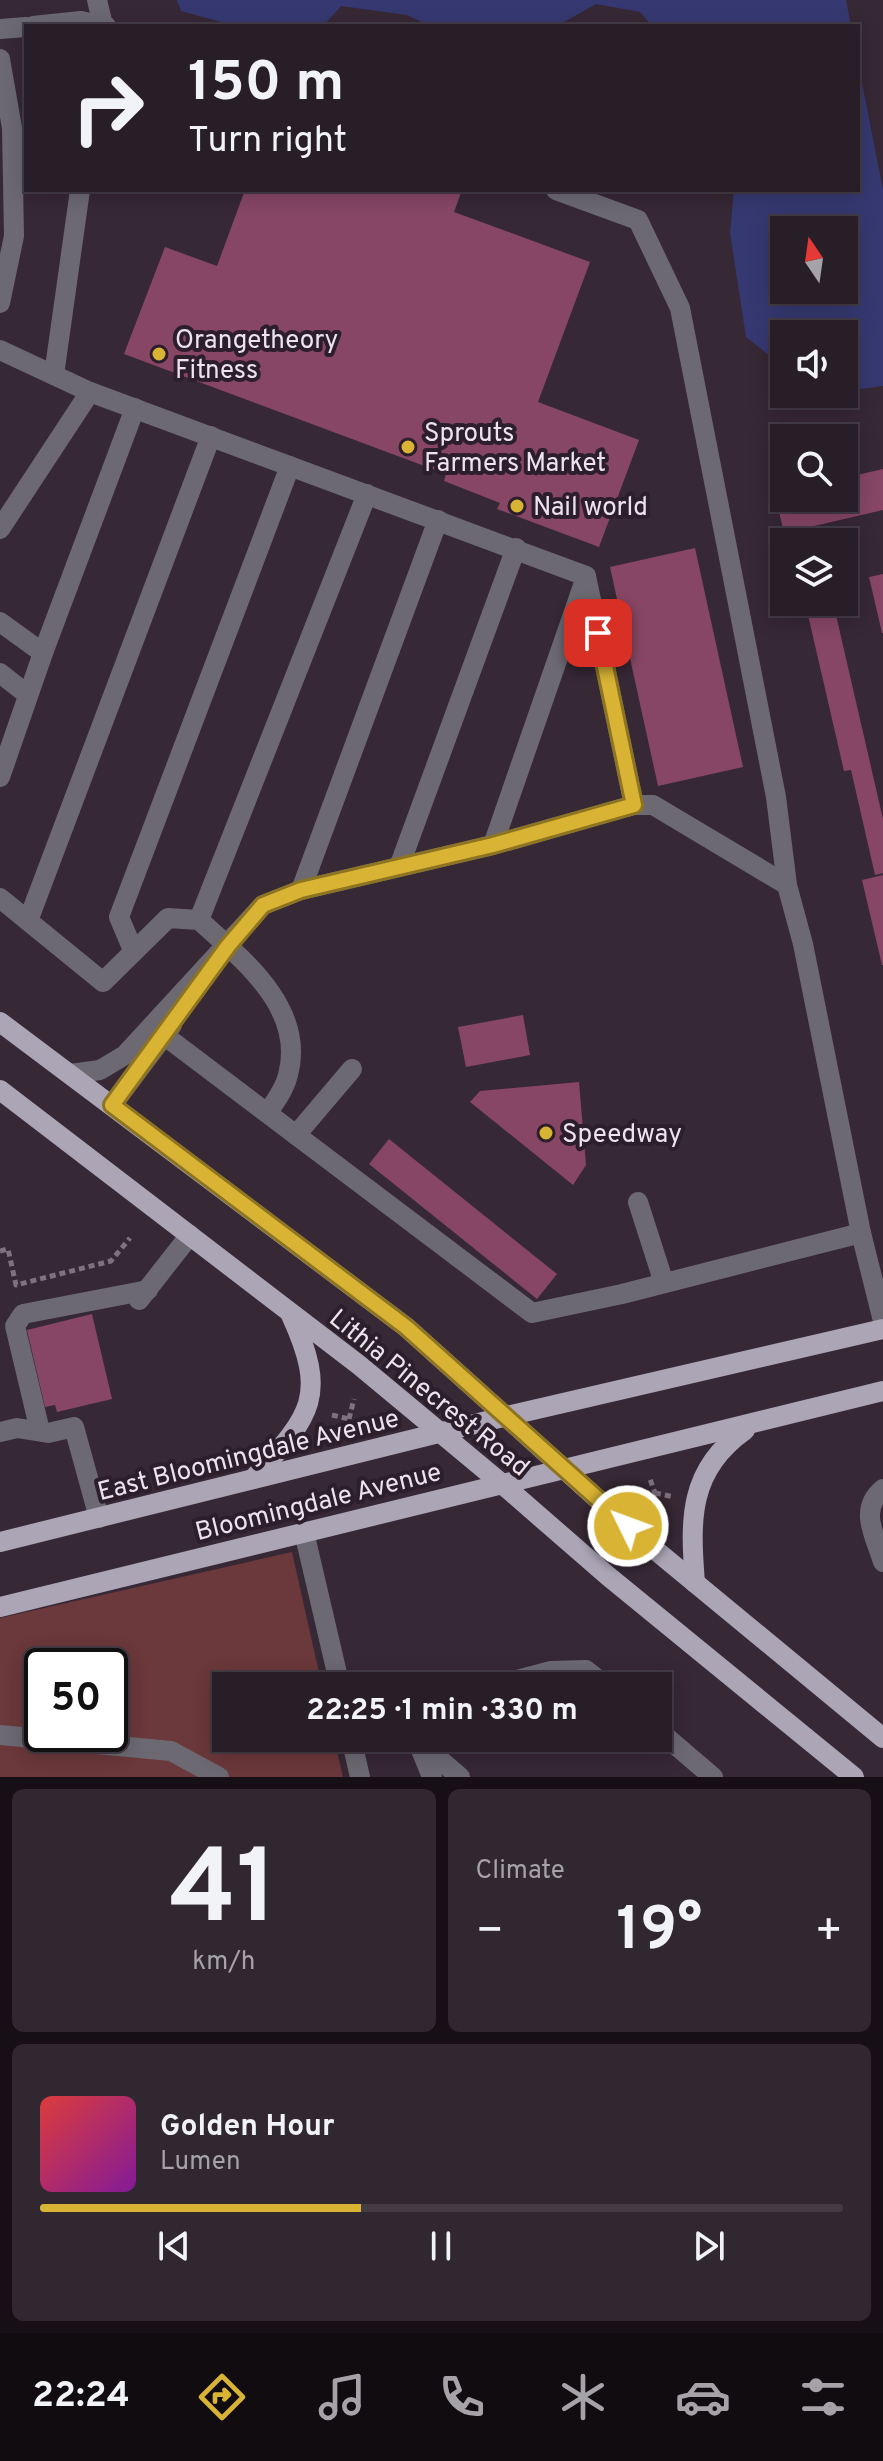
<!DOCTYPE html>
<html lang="en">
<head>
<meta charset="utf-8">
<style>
	:root { --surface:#281e28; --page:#302730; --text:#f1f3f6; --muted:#a5a2a8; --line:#443c45; --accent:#d9b334 }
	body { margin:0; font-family:Overpass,sans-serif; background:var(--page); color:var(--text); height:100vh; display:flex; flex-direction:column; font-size:30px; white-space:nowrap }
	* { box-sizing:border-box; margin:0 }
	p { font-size:26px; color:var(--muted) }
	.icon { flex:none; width:44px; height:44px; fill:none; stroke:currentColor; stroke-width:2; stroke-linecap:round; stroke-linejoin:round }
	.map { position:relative; height:1777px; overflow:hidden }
	.side { display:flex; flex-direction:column; gap:12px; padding:12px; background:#161016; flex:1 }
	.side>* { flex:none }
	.banner { position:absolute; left:24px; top:24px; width:836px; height:168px; border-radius:0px; box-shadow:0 4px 20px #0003,0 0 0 2px var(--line); background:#281e28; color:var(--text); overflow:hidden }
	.needle { width:52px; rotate:347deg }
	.controls { position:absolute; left:770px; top:216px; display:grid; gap:16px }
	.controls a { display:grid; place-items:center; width:88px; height:88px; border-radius:0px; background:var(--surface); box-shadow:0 4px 20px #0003,0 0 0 2px var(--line); font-size:40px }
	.speed { position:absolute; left:24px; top:1648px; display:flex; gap:16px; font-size:40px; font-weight:700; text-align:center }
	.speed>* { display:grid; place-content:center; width:104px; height:104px; border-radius:50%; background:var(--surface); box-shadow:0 4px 20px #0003,0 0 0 2px var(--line); line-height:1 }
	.speed .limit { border:4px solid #111; border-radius:12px; background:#fff; color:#111 }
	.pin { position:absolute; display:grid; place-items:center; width:68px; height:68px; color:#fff; margin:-34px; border-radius:16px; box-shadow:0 4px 12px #0006 }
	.me { position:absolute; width:88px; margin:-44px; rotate:312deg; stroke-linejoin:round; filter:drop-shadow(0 0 6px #0008) }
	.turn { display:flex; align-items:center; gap:28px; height:168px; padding:0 32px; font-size:36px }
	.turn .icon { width:104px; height:104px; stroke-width:2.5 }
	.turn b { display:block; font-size:56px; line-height:68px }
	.big { font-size:60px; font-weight:700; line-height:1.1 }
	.side .tile { flex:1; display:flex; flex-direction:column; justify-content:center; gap:12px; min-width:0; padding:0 28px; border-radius:12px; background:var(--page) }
	.side .dial { align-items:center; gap:0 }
	.dial b { font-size:104px; line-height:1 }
	.song { display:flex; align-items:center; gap:24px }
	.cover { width:96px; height:96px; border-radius:12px; background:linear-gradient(135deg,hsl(0 70% 55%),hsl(290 70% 35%)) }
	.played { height:8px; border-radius:4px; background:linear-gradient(90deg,var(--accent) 40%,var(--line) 40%) }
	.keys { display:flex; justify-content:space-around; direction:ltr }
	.heat { display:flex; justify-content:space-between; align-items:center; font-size:44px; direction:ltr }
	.side .tiles { flex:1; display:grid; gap:12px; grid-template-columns:1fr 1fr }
	.tile:last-child { grid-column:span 2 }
	.trip { position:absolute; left:212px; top:1672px; width:460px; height:80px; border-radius:0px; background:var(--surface); box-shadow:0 4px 20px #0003,0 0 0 2px var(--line); font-weight:700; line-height:80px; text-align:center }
	.menu { display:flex; height:128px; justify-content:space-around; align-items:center; background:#100c10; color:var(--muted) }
	.menu .icon { width:56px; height:56px }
	.menu .active { color:var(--accent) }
	.menu b { font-size:36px; color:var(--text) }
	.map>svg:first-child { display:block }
</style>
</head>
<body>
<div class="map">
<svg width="883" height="1777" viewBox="0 0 883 1777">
	<rect width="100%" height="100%" fill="#362835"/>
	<!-- green -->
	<path fill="#6b383b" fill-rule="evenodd" d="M292,1552L322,1686H226V1738H334L343,1777H0V1618ZM42,1666H110V1734H42Z"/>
	<!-- water -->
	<g fill="#363971" fill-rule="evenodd">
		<path d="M177,0H846L851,26H652L640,12L596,4L557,26H430L407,15L341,6L323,26H235L181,11Z"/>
		<path d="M858,62L883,190V386L844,391V334H784V367L746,337L730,233L734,190H858ZM784,230H844V290H784Z"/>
	</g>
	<!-- building -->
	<g fill="#874764">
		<path d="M245,190H462L454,212L590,262L538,402L639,440L599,547L497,509L500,503L444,481L446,474L124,354L165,247L217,266Z"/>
		<path d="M883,469V510L784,533L775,494L784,492V498H844V478Z"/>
		<path d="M695,548L743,767L658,786L610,567Z"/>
		<path d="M883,574V633H882L869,577Z"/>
		<path d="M805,602H833L883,819V873L875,875L851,770L844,771Z"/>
		<path d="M883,875V965H882L862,880Z"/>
		<path d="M523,1015L530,1055L466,1067L458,1027Z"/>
		<path d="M579,1082L586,1165L573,1185L470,1102L480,1091Z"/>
		<path d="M389,1139L557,1274L537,1299L369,1164Z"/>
		<path d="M92,1314L112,1399L57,1412L55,1405L45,1407L27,1330Z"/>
	</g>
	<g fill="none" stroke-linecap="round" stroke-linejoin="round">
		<!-- path -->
		<g stroke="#7f727e" stroke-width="5" stroke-dasharray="6 4" stroke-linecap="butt">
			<path d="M0,1251L8,1249L16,1285L111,1261L130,1238"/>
			<path d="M332,1415L349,1419L352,1429"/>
			<path d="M349,1419L354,1399"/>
			<path d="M655,1493L674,1497"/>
			<path d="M647,1502L655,1493L650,1479"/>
		</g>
		<!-- minor -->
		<g stroke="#6c6972" stroke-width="20">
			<path d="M97,0L103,25L106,26"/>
			<path d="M33,26L81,21L102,26"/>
			<path d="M0,29L26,27"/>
			<path d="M0,59L12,128L14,236L0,303"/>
			<path d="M556,190L638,220L680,308L776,797L787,885L803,944L861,1233"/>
			<path d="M0,350L90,392L0,529"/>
			<path d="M54,375L80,190"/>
			<path d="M0,622L43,653"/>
			<path d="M0,673L28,695"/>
			<path d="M0,777L43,653L135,408"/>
			<path d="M634,805H653L787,885"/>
			<path d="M493,845L586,577"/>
			<path d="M399,867L516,548"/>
			<path d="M301,890L438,520"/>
			<path d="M0,898L103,982L168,918L199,920C242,959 306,1008 288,1075C285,1089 275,1101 268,1113"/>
			<path d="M199,920L367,494"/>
			<path d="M28,921L211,436"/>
			<path d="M133,950L119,917L290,466"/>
			<path d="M165,1036L532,1313L622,1294L861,1233L883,1321"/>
			<path d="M70,1074L100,1070L125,1055L263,905L301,890L493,845L634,805L586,576L90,392"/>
			<path d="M112,1105L172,1025"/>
			<path d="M296,1135L352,1069"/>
			<path d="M638,1202L664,1283"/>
			<path d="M139,1300L190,1235"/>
			<path d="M40,1431L15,1326L23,1314L148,1290"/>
			<path d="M0,1432L17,1428L48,1433L74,1427L99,1518"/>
			<path d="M883,1489C858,1510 875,1535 883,1562"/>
			<path d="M304,1532L340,1686"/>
			<path d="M494,1686L551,1671L586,1670L606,1686"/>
			<path d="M658,1730L713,1777"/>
			<path d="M0,1735L171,1751L219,1777"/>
			<path d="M351,1738L360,1777"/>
			<path d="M417,1740L460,1777"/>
			<path d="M419,1745L432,1777"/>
		</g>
		<!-- major -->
		<g stroke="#aba5b6" stroke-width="20">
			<path d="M0,1022L406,1327L642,1539L883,1738"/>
			<path d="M0,1090L359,1365L501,1483L608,1576L854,1777"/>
			<path d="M253,1479C310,1416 329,1398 291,1315"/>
			<path d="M0,1542L507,1416L883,1329"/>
			<path d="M695,1583C690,1520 688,1470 745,1430"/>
			<path d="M0,1607L883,1391"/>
		</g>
	</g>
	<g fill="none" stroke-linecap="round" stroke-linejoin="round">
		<defs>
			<path id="route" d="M598,633L634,805L493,845L301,890L263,905L228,946L112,1105L406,1327L628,1526"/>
		</defs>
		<!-- route casing -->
		<use href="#route" stroke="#8d7422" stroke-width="20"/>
		<!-- route -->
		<use href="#route" stroke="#d9b334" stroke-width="14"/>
	</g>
	<!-- markers -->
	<g fill="#d9b334" stroke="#2c1e2b" stroke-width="3">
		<circle cx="159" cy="354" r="8"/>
		<circle cx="408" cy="447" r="8"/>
		<circle cx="517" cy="506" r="8"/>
		<circle cx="546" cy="1133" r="8"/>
	</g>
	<g text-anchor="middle" stroke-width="8" stroke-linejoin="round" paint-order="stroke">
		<!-- poi labels -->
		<g font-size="26" fill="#ede3ec" stroke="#2c1e2b" text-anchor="start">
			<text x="175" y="348">Orangetheory<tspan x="175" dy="30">Fitness</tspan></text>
			<text x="424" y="441">Sprouts<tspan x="424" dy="30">Farmers Market</tspan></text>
			<text x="533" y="515">Nail world</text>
			<text x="562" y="1142">Speedway</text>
		</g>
		<!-- street labels -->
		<g font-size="26" fill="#ede3ec" stroke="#2c1e2b">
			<text transform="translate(430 1392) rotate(39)" y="9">Lithia Pinecrest Road</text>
			<text transform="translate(248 1454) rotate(-14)" y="9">East Bloomingdale Avenue</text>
			<text transform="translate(318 1501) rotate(-14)" y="9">Bloomingdale Avenue</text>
		</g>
	</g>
</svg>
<div class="controls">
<a><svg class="needle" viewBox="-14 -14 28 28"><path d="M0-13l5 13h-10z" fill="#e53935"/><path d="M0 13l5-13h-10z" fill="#a5a2a8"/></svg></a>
<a><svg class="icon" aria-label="sound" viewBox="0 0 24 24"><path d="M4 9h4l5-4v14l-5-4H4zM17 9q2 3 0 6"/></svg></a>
<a><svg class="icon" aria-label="search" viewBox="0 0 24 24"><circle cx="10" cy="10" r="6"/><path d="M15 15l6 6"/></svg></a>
<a><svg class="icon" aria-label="layers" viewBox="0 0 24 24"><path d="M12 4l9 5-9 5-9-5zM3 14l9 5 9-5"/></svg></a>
</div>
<div class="speed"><div class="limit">50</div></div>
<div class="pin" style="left:598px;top:633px;background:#d93025"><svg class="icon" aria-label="arrive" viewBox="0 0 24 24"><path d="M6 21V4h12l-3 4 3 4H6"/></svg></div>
<svg class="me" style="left:628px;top:1526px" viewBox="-20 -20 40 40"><circle r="17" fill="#d9b334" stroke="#fff" stroke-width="3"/><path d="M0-11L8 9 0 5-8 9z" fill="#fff"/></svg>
<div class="trip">22:25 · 1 min · 330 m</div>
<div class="banner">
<div class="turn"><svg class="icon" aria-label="right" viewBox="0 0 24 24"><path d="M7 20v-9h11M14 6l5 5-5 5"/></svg><div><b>150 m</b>Turn right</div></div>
</div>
</div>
<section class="side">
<div class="tiles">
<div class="tile dial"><b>41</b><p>km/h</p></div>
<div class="tile"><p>Climate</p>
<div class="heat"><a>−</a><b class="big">19°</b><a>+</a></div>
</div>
<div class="tile">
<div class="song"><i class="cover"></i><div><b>Golden Hour</b><p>Lumen</p></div></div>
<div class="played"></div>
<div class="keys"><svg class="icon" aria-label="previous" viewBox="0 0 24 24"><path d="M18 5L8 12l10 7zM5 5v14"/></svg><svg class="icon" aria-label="pause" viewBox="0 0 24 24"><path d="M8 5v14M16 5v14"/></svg><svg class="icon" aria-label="next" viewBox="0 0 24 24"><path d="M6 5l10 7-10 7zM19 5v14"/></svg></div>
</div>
</div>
</section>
<nav class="menu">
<b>22:24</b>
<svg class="icon active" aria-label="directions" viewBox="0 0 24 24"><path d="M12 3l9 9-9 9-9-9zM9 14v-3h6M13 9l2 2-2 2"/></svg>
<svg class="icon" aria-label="music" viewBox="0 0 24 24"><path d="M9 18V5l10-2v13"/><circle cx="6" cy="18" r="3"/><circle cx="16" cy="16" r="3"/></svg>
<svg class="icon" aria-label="phone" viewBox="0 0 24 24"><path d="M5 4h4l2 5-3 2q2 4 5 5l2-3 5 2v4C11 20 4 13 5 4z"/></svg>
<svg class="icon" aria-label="climate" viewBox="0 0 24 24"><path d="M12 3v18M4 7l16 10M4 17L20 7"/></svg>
<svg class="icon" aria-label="car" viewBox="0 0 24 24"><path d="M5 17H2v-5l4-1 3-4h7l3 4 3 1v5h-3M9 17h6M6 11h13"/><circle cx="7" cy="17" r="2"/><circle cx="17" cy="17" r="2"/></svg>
<svg class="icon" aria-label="filters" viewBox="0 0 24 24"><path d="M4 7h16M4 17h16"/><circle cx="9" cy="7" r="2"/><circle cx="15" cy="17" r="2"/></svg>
</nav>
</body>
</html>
